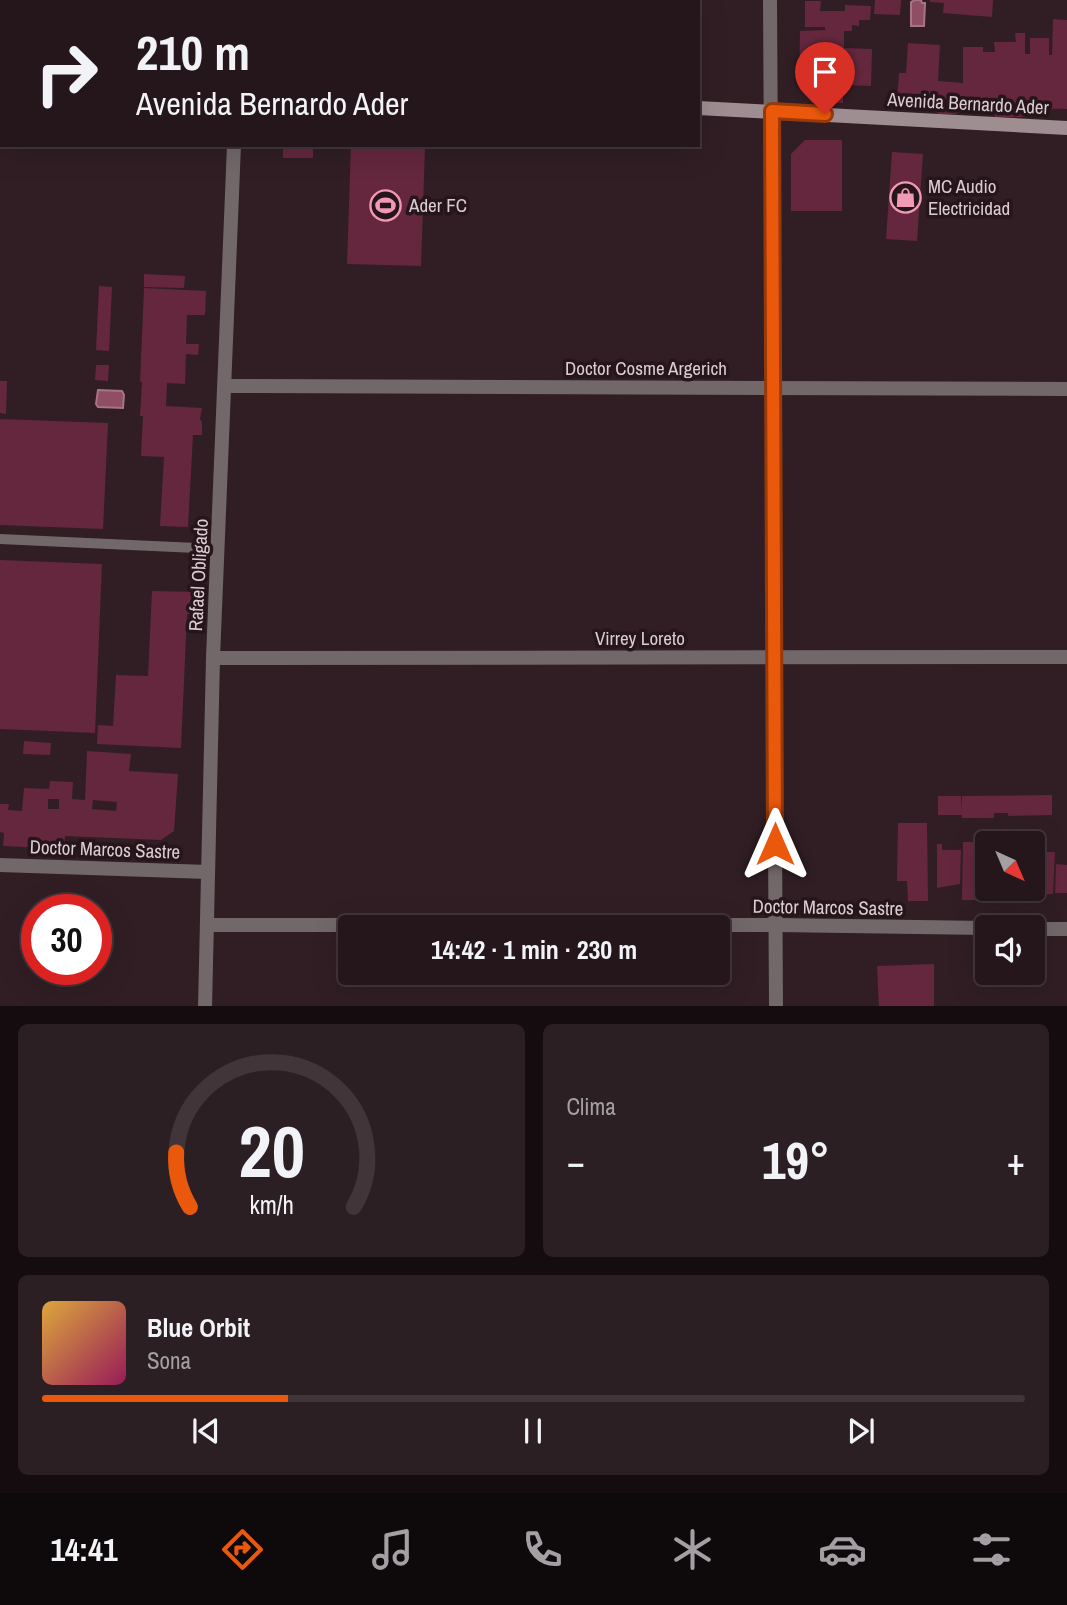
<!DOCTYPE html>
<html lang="es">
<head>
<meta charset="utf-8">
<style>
	:root { --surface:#24161b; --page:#2c1f24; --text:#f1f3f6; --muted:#a39fa3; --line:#41353a; --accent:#ea580c }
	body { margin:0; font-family:"Archivo Narrow",sans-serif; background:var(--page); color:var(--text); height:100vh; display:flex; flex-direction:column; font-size:26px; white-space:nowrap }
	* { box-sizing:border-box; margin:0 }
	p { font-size:23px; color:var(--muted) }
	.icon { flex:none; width:38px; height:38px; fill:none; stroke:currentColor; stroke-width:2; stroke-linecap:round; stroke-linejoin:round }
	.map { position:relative; height:1006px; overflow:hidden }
	.drawer { display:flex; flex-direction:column; gap:18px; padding:18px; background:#140c0f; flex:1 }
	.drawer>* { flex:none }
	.guide { position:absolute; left:0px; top:0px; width:700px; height:147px; box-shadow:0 7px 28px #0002,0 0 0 2px var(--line); background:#24161b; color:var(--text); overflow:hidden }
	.needle { width:46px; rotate:136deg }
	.buttons { position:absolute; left:975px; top:831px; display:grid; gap:14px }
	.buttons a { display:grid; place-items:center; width:70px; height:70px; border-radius:7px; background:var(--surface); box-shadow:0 7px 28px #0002,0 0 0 2px var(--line); font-size:35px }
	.speed { position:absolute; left:21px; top:894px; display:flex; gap:14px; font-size:35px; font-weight:700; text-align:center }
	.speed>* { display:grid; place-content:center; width:91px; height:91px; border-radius:50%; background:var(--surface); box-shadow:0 7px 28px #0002,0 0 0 2px var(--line); line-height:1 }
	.speed .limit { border:10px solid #d22; background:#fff; color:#111 }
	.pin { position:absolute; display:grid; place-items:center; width:60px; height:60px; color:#fff; margin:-72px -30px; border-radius:50% 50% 50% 0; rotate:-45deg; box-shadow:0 0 7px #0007 }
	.pin .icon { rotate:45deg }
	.me { position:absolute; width:77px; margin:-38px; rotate:0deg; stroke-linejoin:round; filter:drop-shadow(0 0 5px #0008) }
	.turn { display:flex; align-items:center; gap:24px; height:147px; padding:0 21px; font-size:32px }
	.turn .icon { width:91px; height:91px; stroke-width:2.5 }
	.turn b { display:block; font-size:49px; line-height:60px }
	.big { font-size:52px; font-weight:700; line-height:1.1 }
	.drawer .tile { flex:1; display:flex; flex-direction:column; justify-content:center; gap:10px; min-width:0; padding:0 24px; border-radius:10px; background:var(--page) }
	.drawer .dial { align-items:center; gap:0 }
	.dial svg { height:182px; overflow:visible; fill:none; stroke:var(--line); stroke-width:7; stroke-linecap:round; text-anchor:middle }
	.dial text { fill:var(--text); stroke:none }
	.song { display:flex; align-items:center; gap:21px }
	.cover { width:84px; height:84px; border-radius:10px; background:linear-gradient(135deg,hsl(40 70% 55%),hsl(330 70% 35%)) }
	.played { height:7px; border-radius:4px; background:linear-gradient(90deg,var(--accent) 25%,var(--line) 25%) }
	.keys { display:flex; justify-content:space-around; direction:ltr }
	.heat { display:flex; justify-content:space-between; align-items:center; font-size:38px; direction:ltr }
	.drawer .tiles { flex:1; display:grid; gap:18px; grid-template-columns:1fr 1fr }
	.tile:last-child { grid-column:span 2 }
	.trip { position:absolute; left:338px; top:915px; width:392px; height:70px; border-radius:7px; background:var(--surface); box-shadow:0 7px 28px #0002,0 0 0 2px var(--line); font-weight:700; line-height:70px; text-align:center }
	.dock { display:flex; height:112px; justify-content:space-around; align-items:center; background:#0e090b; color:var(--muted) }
	.dock .icon { width:49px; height:49px }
	.dock .active { color:var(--accent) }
	.dock b { font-size:32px; color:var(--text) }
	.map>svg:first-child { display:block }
</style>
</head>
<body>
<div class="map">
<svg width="1067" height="1007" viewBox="0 0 1067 1007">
	<rect width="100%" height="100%" fill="#301e24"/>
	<!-- water -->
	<g fill="#904e64" stroke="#a67485" stroke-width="2">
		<path d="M915,0H921L922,3H925L924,26H911V2Z"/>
		<path d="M98,390L122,391L124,395L123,408L98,407L96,404Z"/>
	</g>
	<!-- building -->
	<g fill="#64273e" fill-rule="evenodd">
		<path d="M875,0H901L900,15L874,14Z"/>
		<path d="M930,0H993L992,17L943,13L944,3L930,2Z"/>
		<path d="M805,1H821L820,11H845V5L871,6L870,20H859V26L852,25V31H844V48L872,49L871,86L843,85V103H812L799,87L800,31L825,30V27H805Z"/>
		<path d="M1053,19L1067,20V109L1025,108V117H995L994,110L961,109L956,114H939L935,111L936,105L897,103L899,73H906L908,43L940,45L938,81L963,83V47H983V52H995L994,42H1016L1015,33H1025V54H1030V38H1049V55H1052Z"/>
		<path d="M805,140H842V211H791V154Z"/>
		<rect x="283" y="145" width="30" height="13"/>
		<path d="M351,145L425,147L421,266L347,264Z"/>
		<path d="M892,152L923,154L917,241L886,239Z"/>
		<path d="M144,274L185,276L184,288L144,287Z"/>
		<path d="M99,286L112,287L109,351L96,350Z"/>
		<path d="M144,288L206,291L205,315H187L186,344H199L198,355L186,354L185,384L167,383L166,406L202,408L200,419L202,422V435H193L188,527L160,526L164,457L141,456L143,416H140L142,382H140Z"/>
		<path d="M96,365H109L108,381L95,380Z"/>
		<path d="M0,381H7L6,414L0,413Z"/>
		<path d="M0,419L108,423L103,529L0,525Z"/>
		<path d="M0,560L102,564L95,733L0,729Z"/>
		<path d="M152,591L196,592L195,615L187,614L181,748L97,744L98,725L113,726L116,675L148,676Z"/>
		<path d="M24,741L51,743L50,755L23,754Z"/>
		<path d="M87,751L131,754L129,771L178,774L174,831L161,840L65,836L64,849L3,846L4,833L0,832V804H9L8,810L22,811L24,788L49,789L50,781L73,782L72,799L85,800ZM48,799H59V809H48ZM93,800L117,802L116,811L92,809Z"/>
		<path d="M1052,795V815L1008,816V813H994V818H962V815H938V796H961V811L962,796Z"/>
		<path d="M898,823H927L928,901H908L907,881H897Z"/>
		<path d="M963,842H987V889H992V900H962Z"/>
		<path d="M937,844H942V850H961L960,884L937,888Z"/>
		<path d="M1036,852H1055L1053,894H1022V889H1032Z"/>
		<path d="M1056,864L1067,865V893H1055Z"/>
		<path d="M934,964V1006L879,1007L877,966Z"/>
	</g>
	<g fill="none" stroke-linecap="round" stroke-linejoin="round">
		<!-- lane -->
		<path stroke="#72686a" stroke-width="10" d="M0,539L218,549"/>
		<!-- street -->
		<g stroke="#72686a" stroke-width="14">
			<path d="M236,0V2"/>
			<path d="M770,0L776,1007"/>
			<path d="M226,386L1067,389"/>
			<path d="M213,658L1067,657"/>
			<path d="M0,865L208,872"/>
			<path d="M207,925H776L987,928"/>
			<path d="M1032,929H1067"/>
			<path d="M205,1007L213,658L234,145"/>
		</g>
		<!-- secondary -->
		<g stroke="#9e8e92" stroke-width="14">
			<path d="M0,85H2"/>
			<path d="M698,108L1067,128"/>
		</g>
	</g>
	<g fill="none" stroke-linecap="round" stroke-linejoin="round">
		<defs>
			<path id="route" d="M775,844L772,111L825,114"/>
		</defs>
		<!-- route casing -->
		<use href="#route" stroke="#983908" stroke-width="18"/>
		<!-- route -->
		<use href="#route" stroke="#ea580c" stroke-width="12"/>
	</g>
	<!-- icons -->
	<defs>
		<symbol id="shop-ring" viewBox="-11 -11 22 22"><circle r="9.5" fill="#26151a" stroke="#f09ab5" stroke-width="1.5"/><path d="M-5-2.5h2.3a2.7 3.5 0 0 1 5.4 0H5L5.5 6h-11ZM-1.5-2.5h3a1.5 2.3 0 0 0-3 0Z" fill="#f09ab5"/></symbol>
		<symbol id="stadium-ring" viewBox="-11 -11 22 22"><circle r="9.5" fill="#26151a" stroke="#f09ab5" stroke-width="1.5"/><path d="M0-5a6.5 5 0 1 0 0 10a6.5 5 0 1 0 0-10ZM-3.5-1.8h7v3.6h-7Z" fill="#f09ab5"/></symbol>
	</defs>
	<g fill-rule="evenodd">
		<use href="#shop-ring" x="888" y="180" width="35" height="35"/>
		<use href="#stadium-ring" x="368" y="188" width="35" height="35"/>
	</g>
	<g text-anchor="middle" stroke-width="7" stroke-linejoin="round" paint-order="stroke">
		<!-- street labels -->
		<g font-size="19" fill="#dacdd1" stroke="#26151a">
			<text transform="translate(968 103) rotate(3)" y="7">Avenida Bernardo Ader</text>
			<text x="646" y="375">Doctor Cosme Argerich</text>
			<text transform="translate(198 575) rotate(-87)" y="7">Rafael Obligado</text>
			<text x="640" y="645">Virrey Loreto</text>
			<text transform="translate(105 849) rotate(2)" y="7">Doctor Marcos Sastre</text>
			<text transform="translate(828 907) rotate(1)" y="7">Doctor Marcos Sastre</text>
		</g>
		<!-- poi labels -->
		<g font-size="19" fill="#dacdd1" stroke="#26151a" text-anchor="start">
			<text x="928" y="193">MC Audio<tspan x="928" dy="22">Electricidad</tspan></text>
			<text x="409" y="212">Ader FC</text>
		</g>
	</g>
</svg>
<div class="buttons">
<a><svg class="needle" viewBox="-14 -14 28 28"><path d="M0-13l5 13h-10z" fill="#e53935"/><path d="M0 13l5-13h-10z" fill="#a39fa3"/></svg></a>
<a><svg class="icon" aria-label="sound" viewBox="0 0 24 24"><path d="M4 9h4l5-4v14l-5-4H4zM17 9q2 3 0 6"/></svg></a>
</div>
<div class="speed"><div class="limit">30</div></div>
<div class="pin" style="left:825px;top:114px;background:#d93025"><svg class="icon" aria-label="arrive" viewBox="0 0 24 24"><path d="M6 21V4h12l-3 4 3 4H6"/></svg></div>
<svg class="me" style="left:775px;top:844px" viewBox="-20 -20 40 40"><path d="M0-17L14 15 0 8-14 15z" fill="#ea580c" stroke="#fff" stroke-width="4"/></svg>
<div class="trip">14:42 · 1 min · 230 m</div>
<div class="guide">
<div class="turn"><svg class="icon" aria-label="right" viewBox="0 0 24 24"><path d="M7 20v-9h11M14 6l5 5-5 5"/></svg><div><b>210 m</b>Avenida Bernardo Ader</div></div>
</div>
</div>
<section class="drawer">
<div class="tiles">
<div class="tile dial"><svg viewBox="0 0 100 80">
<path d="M14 69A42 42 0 1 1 86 69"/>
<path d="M14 69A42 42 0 0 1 8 45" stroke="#ea580c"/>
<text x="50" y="56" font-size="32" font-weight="700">20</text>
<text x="50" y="72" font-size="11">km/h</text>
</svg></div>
<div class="tile"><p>Clima</p>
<div class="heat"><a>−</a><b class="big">19°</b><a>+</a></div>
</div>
<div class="tile">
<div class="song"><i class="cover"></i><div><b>Blue Orbit</b><p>Sona</p></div></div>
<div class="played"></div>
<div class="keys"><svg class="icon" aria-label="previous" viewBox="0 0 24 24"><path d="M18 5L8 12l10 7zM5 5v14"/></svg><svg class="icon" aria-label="pause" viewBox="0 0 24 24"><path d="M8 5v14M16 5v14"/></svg><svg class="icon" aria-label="next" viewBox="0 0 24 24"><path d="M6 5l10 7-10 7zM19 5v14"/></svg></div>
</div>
</div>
</section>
<nav class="dock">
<b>14:41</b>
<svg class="icon active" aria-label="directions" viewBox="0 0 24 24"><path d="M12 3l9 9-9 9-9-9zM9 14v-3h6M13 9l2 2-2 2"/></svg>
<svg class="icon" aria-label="music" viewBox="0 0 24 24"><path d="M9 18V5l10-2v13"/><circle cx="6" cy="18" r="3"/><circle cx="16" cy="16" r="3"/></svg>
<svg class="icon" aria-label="phone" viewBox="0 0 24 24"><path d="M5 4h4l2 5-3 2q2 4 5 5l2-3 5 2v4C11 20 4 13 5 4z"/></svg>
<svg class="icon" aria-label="climate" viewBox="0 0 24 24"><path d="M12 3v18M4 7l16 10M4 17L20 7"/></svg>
<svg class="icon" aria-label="car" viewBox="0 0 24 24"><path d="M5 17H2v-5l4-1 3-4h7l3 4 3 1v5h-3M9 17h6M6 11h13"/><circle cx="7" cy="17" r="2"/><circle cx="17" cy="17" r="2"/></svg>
<svg class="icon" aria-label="filters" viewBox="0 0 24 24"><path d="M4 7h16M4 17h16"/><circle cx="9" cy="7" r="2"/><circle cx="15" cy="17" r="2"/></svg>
</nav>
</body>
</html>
